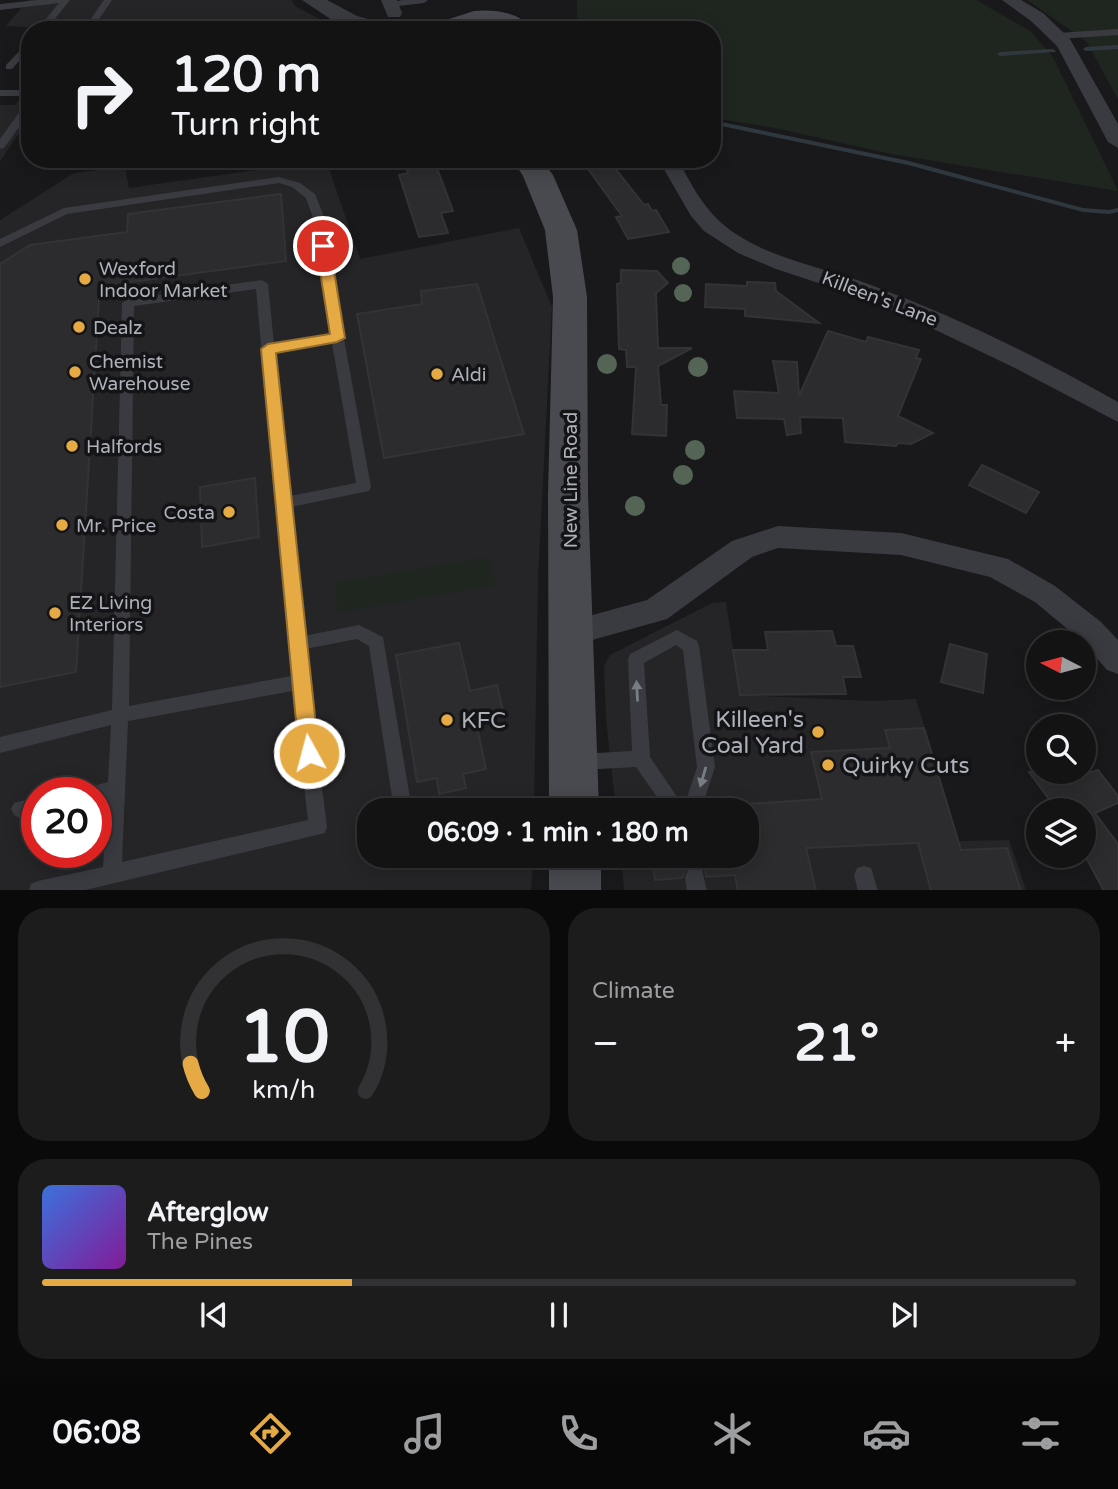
<!DOCTYPE html>
<html lang="en">
<head>
<meta charset="utf-8">
<style>
	:root { --surface:#131314; --page:#1c1c1d; --text:#f1f3f6; --muted:#9d9ea0; --line:#323234; --accent:#e6aa45 }
	body { margin:0; font-family:"Varela Round",sans-serif; background:var(--page); color:var(--text); height:100vh; display:flex; flex-direction:column; font-size:26px; white-space:nowrap }
	* { box-sizing:border-box; margin:0 }
	p { font-size:23px; color:var(--muted) }
	.icon { flex:none; width:38px; height:38px; fill:none; stroke:currentColor; stroke-width:2; stroke-linecap:round; stroke-linejoin:round }
	.map { position:relative; height:890px; overflow:hidden }
	.panel { display:flex; flex-direction:column; gap:18px; padding:18px; background:#0a0a0b; flex:1 }
	.panel>* { flex:none }
	.top-card { position:absolute; left:21px; top:21px; width:700px; height:147px; border-radius:28px; box-shadow:0 4px 18px #0003,0 0 0 2px var(--line); background:#131314; color:var(--text); overflow:hidden }
	.needle { width:46px; rotate:276deg }
	.fabs { position:absolute; left:1026px; top:630px; display:grid; gap:14px }
	.fabs a { display:grid; place-items:center; width:70px; height:70px; border-radius:50%; background:var(--surface); box-shadow:0 4px 18px #0003,0 0 0 2px var(--line); font-size:35px }
	.speed { position:absolute; left:21px; top:777px; display:flex; gap:14px; font-size:35px; font-weight:700; text-align:center }
	.speed>* { display:grid; place-content:center; width:91px; height:91px; border-radius:50%; background:var(--surface); box-shadow:0 4px 18px #0003,0 0 0 2px var(--line); line-height:1 }
	.speed .limit { border:10px solid #d22; background:#fff; color:#111 }
	.pin { position:absolute; display:grid; place-items:center; width:60px; height:60px; color:#fff; margin:-30px; border:4px solid #fff; border-radius:50%; box-shadow:0 2px 7px #0007 }
	.me { position:absolute; width:77px; margin:-38px; rotate:353deg; stroke-linejoin:round; filter:drop-shadow(0 0 5px #0008) }
	.turn { display:flex; align-items:center; gap:24px; height:147px; padding:0 35px; font-size:32px }
	.turn .icon { width:91px; height:91px; stroke-width:2.5 }
	.turn b { display:block; font-size:49px; line-height:60px }
	.big { font-size:52px; font-weight:700; line-height:1.1 }
	.panel .widget { flex:1; display:flex; flex-direction:column; justify-content:center; gap:10px; min-width:0; padding:0 24px; border-radius:28px; background:var(--page) }
	.panel .dial { align-items:center; gap:0 }
	.dial svg { height:182px; overflow:visible; fill:none; stroke:var(--line); stroke-width:7; stroke-linecap:round; text-anchor:middle }
	.dial text { fill:var(--text); stroke:none }
	.song { display:flex; align-items:center; gap:21px }
	.cover { width:84px; height:84px; border-radius:10px; background:linear-gradient(135deg,hsl(220 70% 55%),hsl(290 70% 35%)) }
	.played { height:7px; border-radius:4px; background:linear-gradient(90deg,var(--accent) 30%,var(--line) 30%) }
	.keys { display:flex; justify-content:space-around; direction:ltr }
	.heat { display:flex; justify-content:space-between; align-items:center; font-size:38px; direction:ltr }
	.panel .tiles { flex:1; display:grid; gap:18px; grid-template-columns:1fr 1fr }
	.widget:last-child { grid-column:span 2 }
	.trip { position:absolute; left:357px; top:798px; width:402px; height:70px; border-radius:28px; background:var(--surface); box-shadow:0 4px 18px #0003,0 0 0 2px var(--line); font-weight:700; line-height:70px; text-align:center }
	.menu { display:flex; height:112px; justify-content:space-around; align-items:center; background:#080808; color:var(--muted) }
	.menu .icon { width:49px; height:49px }
	.menu .on { color:var(--accent) }
	.menu b { font-size:32px; color:var(--text) }
	.map>svg:first-child { display:block }
</style>
</head>
<body>
<div class="map">
<svg width="1118" height="891" viewBox="0 0 1118 891">
	<rect width="100%" height="100%" fill="#19191b"/>
	<!-- built -->
	<g fill="#252528" fill-rule="evenodd">
		<path d="M28,0H292L295,6L340,30H77L6,26Z"/>
		<path d="M30,88V117L0,161V105H15Z"/>
		<path d="M326,160L360,259L519,228L552,307L538,577L534,810H369V856H534L531,890L0,891V220L74,173L125,167L129,188ZM37,793H96V852H37Z"/>
		<path d="M726,602L740,695L870,701L916,699L959,841L1009,840L1026,890H624L621,856H747V810H616L606,719L604,666L610,655L712,603Z"/>
	</g>
	<!-- green -->
	<g fill="#1f2620">
		<path d="M577,0H976L1030,31L1053,57L1118,191L892,154L770,127L712,118V30H596L577,18Z"/>
		<path d="M1027,0H1118V99L1086,41Z"/>
		<path d="M489,557L496,585L338,613L335,583Z"/>
	</g>
	<g fill="none" stroke-linecap="round" stroke-linejoin="round">
		<!-- stream -->
		<g fill="#2f383e" fill-rule="evenodd">
			<path d="M1118,45V49L1086,51L1083,49L1086,47Z"/>
			<path d="M1053,49L1056,51L1055,52L1000,56L997,54L1000,52Z"/>
			<path d="M712,120L909,161L1083,208L1109,210L1118,208V212L1109,214L1083,212L908,165L712,124Z"/>
		</g>
	</g>
	<!-- building -->
	<g fill="#2c2c2f" stroke="#333337" stroke-width="2">
		<path d="M434,160L453,211L441,213L448,233L419,237L399,175L408,173L406,165Z"/>
		<path d="M612,164L644,205L648,204L652,211L656,210L669,232L628,239L616,217L622,216L588,169Z"/>
		<path d="M281,194L286,261L124,283L99,300L76,672L0,687V264L30,245L127,232L128,214Z"/>
		<path d="M621,270L657,271L668,283L656,293L658,348H692L658,366L661,405H667L666,436L632,434L636,367H627L626,350L619,349L617,284L621,283Z"/>
		<path d="M747,282L775,283L776,291L819,323L745,316V309L705,307L706,284L747,286Z"/>
		<path d="M477,284L524,434L384,458L357,314L422,304L421,291Z"/>
		<path d="M828,331L866,342L868,337L919,350L916,358L921,359L898,416L933,433L911,444L898,443L896,446L845,442L843,418L800,417L801,433L787,435L784,419L737,418L734,391L779,393L773,361L797,362L799,396Z"/>
		<path d="M982,465L1039,492L1026,513L969,485Z"/>
		<path d="M255,478L259,537L202,547L200,487Z"/>
		<path d="M832,631L836,646H853L861,677H843L846,694L740,695L733,650H768L765,632Z"/>
		<path d="M459,643L470,691L497,685L504,716L476,722L486,769L463,774L466,788L439,794L437,778L417,782L396,655Z"/>
		<path d="M950,644L987,654L983,693L941,682Z"/>
		<path d="M924,728L961,850L1007,848L1021,891H931L918,843L806,848L816,891H738L735,875L706,877L705,869L696,865L686,869L682,878L655,880L652,856H747V804L822,799L811,752L890,748L885,730Z"/>
		<path d="M1098,770L1118,796V803L1095,813L1118,844V891H1104L1083,852V810H1057L1029,772H1092Z"/>
	</g>
	<g fill="none" stroke-linecap="round" stroke-linejoin="round">
		<!-- service -->
		<g fill="#3a3b40" fill-rule="evenodd">
			<path d="M38,0H70L46,30H37L59,3L0,10V4Z"/>
			<path d="M104,0H112L95,25L144,27L148,30H83Z"/>
			<path d="M402,0H428L424,3L390,7L386,4Z"/>
			<path d="M1118,29V35L1058,39L1053,36L1058,33Z"/>
			<path d="M30,40V49L12,69H6V65Z"/>
			<rect x="0" y="90" width="30" height="6"/>
			<path d="M30,102V112L4,148L0,149V139L26,103Z"/>
			<path d="M279,177L300,183L315,194L327,224L336,295L371,487L369,491L364,492L291,507L304,636L359,625L383,637L412,810H394L369,646L357,639L305,649L327,827L325,833L81,891H29L31,884L38,881L103,867L107,799L96,801V793H87L90,787L108,782L111,725L0,753V737L112,710L122,303L128,299L262,280L268,284L274,344L331,335L315,224L306,198L292,187L279,183L67,214L0,247V239L64,208ZM256,289L291,676L129,706L134,306ZM332,343L356,483L290,496L275,352ZM293,691L308,820L122,862L128,721Z"/>
			<path d="M677,630L697,641L699,646L715,767L701,810H666L636,767L580,770L574,768L571,762L574,756L580,754L632,751L628,659L630,654ZM676,645L683,650L697,767L684,807L650,757L644,663Z"/>
			<path d="M37,797V815L20,818L14,815L11,809L14,803Z"/>
			<path d="M864,866L871,868L878,891H858L854,875L857,868Z"/>
			<path d="M695,868L702,870L707,891H687L685,877L688,870Z"/>
		</g>
		<!-- minor -->
		<g fill="#3a3b40" fill-rule="evenodd">
			<path d="M381,0H397L402,13L400,17H388Z"/>
			<path d="M1002,0H1021L1043,13L1070,39L1118,124V148L1108,142L1057,46L1031,21Z"/>
			<path d="M658,159H678C693,189 708,216 736,234C777,261 827,268 871,285C956,317 1039,357 1118,402V422L1015,368L921,323L855,295L776,269L738,253L704,231L691,216Z"/>
			<path d="M778,526L901,533L1008,559L1055,586L1101,622L1118,640V674L1107,670L1083,642L1035,602L990,577L901,555L778,548L752,557L667,619L571,646L560,642L556,633L560,624L647,600L732,541Z"/>
		</g>
		<!-- tertiary -->
		<path fill="#3a3b40" fill-rule="evenodd" d="M302,0H327L357,16L390,25L454,19L462,20L465,25L461,30H357L341,26Z"/>
		<!-- secondary -->
		<g fill="#484a4f" fill-rule="evenodd">
			<path d="M474,11C494,9 521,12 533,30H504L484,25L464,30H434L446,20Z"/>
			<path d="M512,159H541L553,175L577,230L587,297L588,494L599,810H549L548,494L553,297L545,230L523,176Z"/>
			<rect x="549" y="856" width="52" height="35"/>
		</g>
	</g>
	<!-- trees -->
	<g fill="#546555">
		<circle cx="681" cy="266" r="9"/>
		<circle cx="683" cy="293" r="9"/>
		<circle cx="607" cy="364" r="10"/>
		<circle cx="698" cy="367" r="10"/>
		<circle cx="695" cy="450" r="10"/>
		<circle cx="683" cy="475" r="10"/>
		<circle cx="635" cy="506" r="10"/>
	</g>
	<!-- one-way arrows -->
	<defs><path id="oneway-solid" d="M-6-.8H1V-3.2L6.5 0L1 3.2V.8H-6Z" transform="scale(1.75)"/></defs>
	<g fill="#797c83">
		<use href="#oneway-solid" transform="translate(637 691) rotate(-93)"/>
		<use href="#oneway-solid" transform="translate(703 777) rotate(106)"/>
	</g>
	<!-- route -->
	<path fill="#e6aa45" stroke="#966e2d" stroke-width="2" d="M323,242L330,246L345,338L337,342L276,353L319,753L316,759L309,762L302,759L299,753L261,349L268,344L330,334L316,246Z"/>
	<!-- markers -->
	<g fill="#e6aa45" stroke="#141416" stroke-width="2.5">
		<circle cx="85" cy="279" r="7"/>
		<circle cx="79" cy="327" r="7"/>
		<circle cx="75" cy="372" r="7"/>
		<circle cx="437" cy="374" r="7"/>
		<circle cx="72" cy="446" r="7"/>
		<circle cx="229" cy="512" r="7"/>
		<circle cx="62" cy="525" r="7"/>
		<circle cx="55" cy="613" r="7"/>
		<circle cx="447" cy="720" r="7"/>
		<circle cx="818" cy="732" r="7"/>
		<circle cx="828" cy="765" r="7"/>
	</g>
	<g text-anchor="middle" stroke-width="7" stroke-linejoin="round" paint-order="stroke">
		<!-- poi labels -->
		<g font-size="19" fill="#acb1ba" stroke="#141416" text-anchor="start">
			<text x="99" y="275">Wexford<tspan x="99" dy="22">Indoor Market</tspan></text>
			<text x="93" y="334">Dealz</text>
			<text x="89" y="368">Chemist<tspan x="89" dy="22">Warehouse</tspan></text>
			<text x="451" y="381">Aldi</text>
			<text x="86" y="453">Halfords</text>
			<text x="215" y="519" text-anchor="end">Costa</text>
			<text x="76" y="532">Mr. Price</text>
			<text x="69" y="609">EZ Living<tspan x="69" dy="22">Interiors</tspan></text>
		</g>
		<!-- street labels -->
		<g font-size="19" fill="#acb1ba" stroke="#141416">
			<text transform="translate(880 298) rotate(21)" y="7">Killeen's Lane</text>
			<text transform="translate(570 480) rotate(-90)" y="7">New Line Road</text>
		</g>
		<!-- near-poi labels -->
		<g font-size="23" fill="#acb1ba" stroke="#141416" text-anchor="start">
			<text x="804" y="727" text-anchor="end">Killeen's<tspan x="804" dy="26">Coal Yard</tspan></text>
			<text x="461" y="728">KFC</text>
			<text x="842" y="773">Quirky Cuts</text>
		</g>
	</g>
</svg>
<div class="fabs">
<a><svg class="needle" viewBox="-14 -14 28 28"><path d="M0-13l5 13h-10z" fill="#e53935"/><path d="M0 13l5-13h-10z" fill="#9d9ea0"/></svg></a>
<a><svg class="icon" aria-label="search" viewBox="0 0 24 24"><circle cx="10" cy="10" r="6"/><path d="M15 15l6 6"/></svg></a>
<a><svg class="icon" aria-label="layers" viewBox="0 0 24 24"><path d="M12 4l9 5-9 5-9-5zM3 14l9 5 9-5"/></svg></a>
</div>
<div class="speed"><div class="limit">20</div></div>
<div class="pin" style="left:323px;top:246px;background:#d93025"><svg class="icon" aria-label="arrive" viewBox="0 0 24 24"><path d="M6 21V4h12l-3 4 3 4H6"/></svg></div>
<svg class="me" style="left:309px;top:753px" viewBox="-20 -20 40 40"><circle r="17" fill="#e6aa45" stroke="#fff" stroke-width="3"/><path d="M0-11L8 9 0 5-8 9z" fill="#fff"/></svg>
<div class="trip">06:09 · 1 min · 180 m</div>
<div class="top-card">
<div class="turn"><svg class="icon" aria-label="right" viewBox="0 0 24 24"><path d="M7 20v-9h11M14 6l5 5-5 5"/></svg><div><b>120 m</b>Turn right</div></div>
</div>
</div>
<section class="panel">
<div class="tiles">
<div class="widget dial"><svg viewBox="0 0 100 80">
<path d="M14 69A42 42 0 1 1 86 69"/>
<path d="M14 69A42 42 0 0 1 9 57" stroke="#e6aa45"/>
<text x="50" y="56" font-size="32" font-weight="700">10</text>
<text x="50" y="72" font-size="11">km/h</text>
</svg></div>
<div class="widget"><p>Climate</p>
<div class="heat"><a>−</a><b class="big">21°</b><a>+</a></div>
</div>
<div class="widget">
<div class="song"><i class="cover"></i><div><b>Afterglow</b><p>The Pines</p></div></div>
<div class="played"></div>
<div class="keys"><svg class="icon" aria-label="previous" viewBox="0 0 24 24"><path d="M18 5L8 12l10 7zM5 5v14"/></svg><svg class="icon" aria-label="pause" viewBox="0 0 24 24"><path d="M8 5v14M16 5v14"/></svg><svg class="icon" aria-label="next" viewBox="0 0 24 24"><path d="M6 5l10 7-10 7zM19 5v14"/></svg></div>
</div>
</div>
</section>
<nav class="menu">
<b>06:08</b>
<svg class="icon on" aria-label="directions" viewBox="0 0 24 24"><path d="M12 3l9 9-9 9-9-9zM9 14v-3h6M13 9l2 2-2 2"/></svg>
<svg class="icon" aria-label="music" viewBox="0 0 24 24"><path d="M9 18V5l10-2v13"/><circle cx="6" cy="18" r="3"/><circle cx="16" cy="16" r="3"/></svg>
<svg class="icon" aria-label="phone" viewBox="0 0 24 24"><path d="M5 4h4l2 5-3 2q2 4 5 5l2-3 5 2v4C11 20 4 13 5 4z"/></svg>
<svg class="icon" aria-label="climate" viewBox="0 0 24 24"><path d="M12 3v18M4 7l16 10M4 17L20 7"/></svg>
<svg class="icon" aria-label="car" viewBox="0 0 24 24"><path d="M5 17H2v-5l4-1 3-4h7l3 4 3 1v5h-3M9 17h6M6 11h13"/><circle cx="7" cy="17" r="2"/><circle cx="17" cy="17" r="2"/></svg>
<svg class="icon" aria-label="filters" viewBox="0 0 24 24"><path d="M4 7h16M4 17h16"/><circle cx="9" cy="7" r="2"/><circle cx="15" cy="17" r="2"/></svg>
</nav>
</body>
</html>
